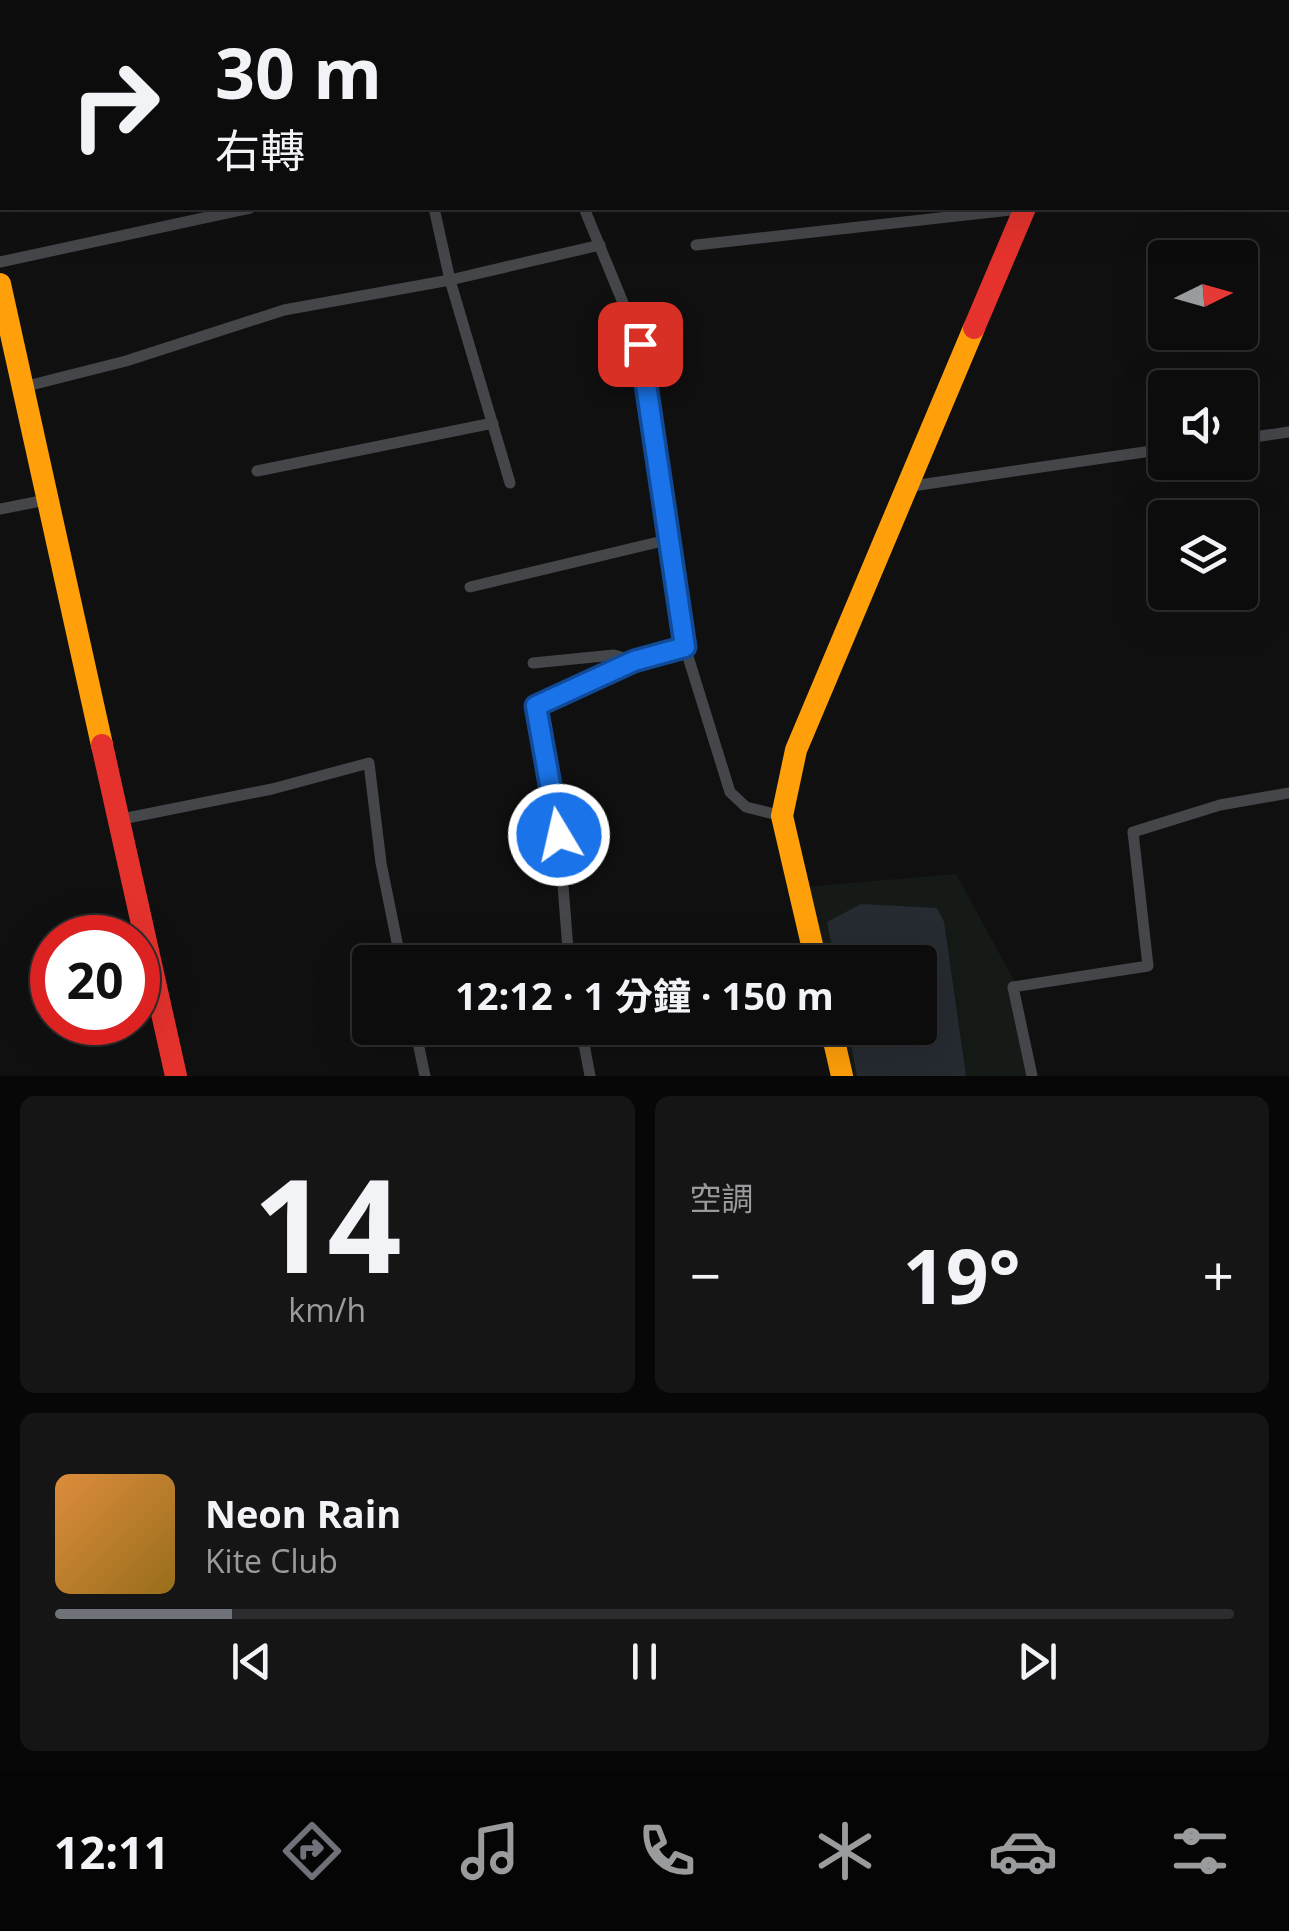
<!DOCTYPE html>
<html lang="zh-TW">
<head>
<meta charset="utf-8">
<style>
	:root { --surface:#0c0c0d; --page:#151516; --text:#f1f3f6; --muted:#9a9b9d; --line:#2c2c2e; --accent:#707279 }
	body { margin:0; font-family:"Open Sans","Noto Sans TC",sans-serif; background:var(--page); color:var(--text); height:100vh; display:flex; flex-direction:column; font-size:38px; white-space:nowrap }
	* { box-sizing:border-box; margin:0 }
	p { font-size:32px; color:var(--muted) }
	.icon { flex:none; width:55px; height:55px; fill:none; stroke:currentColor; stroke-width:2; stroke-linecap:round; stroke-linejoin:round }
	.map { position:relative; height:1076px; overflow:hidden }
	.side { display:flex; flex-direction:column; gap:20px; padding:20px; background:#070707; flex:1 }
	.side>* { flex:none }
	.hud { position:absolute; left:0px; top:0px; width:1290px; height:210px; box-shadow:0 10px 40px #0002,0 0 0 2px var(--line); background:#0c0c0d; color:var(--text); overflow:hidden }
	.needle { width:65px; rotate:85deg }
	.controls { position:absolute; left:1148px; top:240px; display:grid; gap:20px }
	.controls a { display:grid; place-items:center; width:110px; height:110px; border-radius:10px; background:var(--surface); box-shadow:0 10px 40px #0002,0 0 0 2px var(--line); font-size:50px }
	.speed { position:absolute; left:30px; top:915px; display:flex; gap:20px; font-size:50px; font-weight:700; text-align:center }
	.speed>* { display:grid; place-content:center; width:130px; height:130px; border-radius:50%; background:var(--surface); box-shadow:0 10px 40px #0002,0 0 0 2px var(--line); line-height:1 }
	.speed .limit { border:15px solid #d22; background:#fff; color:#111 }
	.pin { position:absolute; display:grid; place-items:center; width:85px; height:85px; color:#fff; margin:-42px; border-radius:20px; box-shadow:0 5px 15px #0006 }
	.me { position:absolute; width:110px; margin:-55px; rotate:351deg; stroke-linejoin:round; filter:drop-shadow(0 0 8px #0008) }
	.turn { display:flex; align-items:center; gap:35px; height:210px; padding:0 50px; font-size:45px }
	.turn .icon { width:130px; height:130px; stroke-width:2.5 }
	.turn b { display:block; font-size:70px; line-height:85px }
	.big { font-size:75px; font-weight:700; line-height:1.1 }
	.side .card { flex:1; display:flex; flex-direction:column; justify-content:center; gap:15px; min-width:0; padding:0 35px; border-radius:15px; background:var(--page) }
	.side .dial { align-items:center; gap:0 }
	.dial b { font-size:130px; line-height:1 }
	.song { display:flex; align-items:center; gap:30px }
	.cover { width:120px; height:120px; border-radius:15px; background:linear-gradient(135deg,hsl(30 70% 55%),hsl(40 70% 35%)) }
	.played { height:10px; border-radius:5px; background:linear-gradient(90deg,var(--accent) 15%,var(--line) 15%) }
	.keys { display:flex; justify-content:space-around; direction:ltr }
	.heat { display:flex; justify-content:space-between; align-items:center; font-size:55px; direction:ltr }
	.side .tiles { flex:1; display:grid; gap:20px; grid-template-columns:1fr 1fr }
	.card:last-child { grid-column:span 2 }
	.trip { position:absolute; left:352px; top:945px; width:585px; height:100px; border-radius:10px; background:var(--surface); box-shadow:0 10px 40px #0002,0 0 0 2px var(--line); font-weight:700; line-height:100px; text-align:center }
	.menu { display:flex; height:160px; justify-content:space-around; align-items:center; background:#050505; color:var(--muted) }
	.menu .icon { width:70px; height:70px }
	.menu .selected { color:var(--accent) }
	.menu b { font-size:45px; color:var(--text) }
	.map>svg:first-child { display:block }
</style>
</head>
<body>
<div class="map">
<svg width="1289" height="1076" viewBox="0 0 1289 1076">
	<rect width="100%" height="100%" fill="#101011"/>
	<!-- green -->
	<path fill="#161a17" d="M956,874L1018,988L1030,1076H841L828,1028H920V962H812L793,888Z"/>
	<!-- water -->
	<path fill="#262b31" d="M861,904L937,908L944,922L966,1076H857L848,1028H920V962H835L827,922Z"/>
	<g fill="none" stroke-linecap="round" stroke-linejoin="round">
		<!-- lane -->
		<g stroke="#454649" stroke-width="11">
			<path d="M50,0V2"/>
			<path d="M182,0L183,2"/>
			<path d="M400,0L401,2"/>
			<path d="M521,0L522,2"/>
			<path d="M791,0V2"/>
			<path d="M965,0V2"/>
			<path d="M434,208L450,280L510,483"/>
			<path d="M584,208L640,344L685,647L730,792L746,807L778,815"/>
			<path d="M696,245L1020,209"/>
			<path d="M0,262L250,208"/>
			<path d="M27,386L126,361L284,310L450,280L600,245"/>
			<path d="M1240,439L1289,432"/>
			<path d="M257,471L493,423"/>
			<path d="M912,486L1165,449"/>
			<path d="M0,509L46,500"/>
			<path d="M470,587L667,540"/>
			<path d="M533,663L614,655L635,661"/>
			<path d="M122,819L272,789L369,763L381,863L401,962"/>
			<path d="M569,962L559,835L536,706L635,661L685,647"/>
			<path d="M415,1028L425,1076"/>
			<path d="M581,1028L590,1076"/>
			<path d="M1032,1076L1013,987L1148,966L1133,832L1220,805L1289,793"/>
		</g>
		<!-- fast -->
		<path stroke="#30b455" stroke-width="22" d="M1109,2L1110,0"/>
		<!-- slow -->
		<g stroke="#ff9f0a" stroke-width="22">
			<path d="M0,284L102,745"/>
			<path d="M816,962L782,816L796,750L974,328"/>
			<path d="M831,1028L842,1076"/>
		</g>
		<!-- jam -->
		<g stroke="#e5322d" stroke-width="22">
			<path d="M974,328L1025,208"/>
			<path d="M102,745L176,1076"/>
		</g>
	</g>
	<g fill="none" stroke-linecap="round" stroke-linejoin="round">
		<defs>
			<path id="route" d="M559,835L536,706L634,661L685,647L640,344"/>
		</defs>
		<!-- route casing -->
		<use href="#route" stroke="#114b97" stroke-width="25"/>
		<!-- route -->
		<use href="#route" stroke="#1a73e8" stroke-width="18"/>
	</g>
</svg>
<div class="controls">
<a><svg class="needle" viewBox="-14 -14 28 28"><path d="M0-13l5 13h-10z" fill="#e53935"/><path d="M0 13l5-13h-10z" fill="#9a9b9d"/></svg></a>
<a><svg class="icon" aria-label="sound" viewBox="0 0 24 24"><path d="M4 9h4l5-4v14l-5-4H4zM17 9q2 3 0 6"/></svg></a>
<a><svg class="icon" aria-label="layers" viewBox="0 0 24 24"><path d="M12 4l9 5-9 5-9-5zM3 14l9 5 9-5"/></svg></a>
</div>
<div class="speed"><div class="limit">20</div></div>
<div class="pin" style="left:640px;top:344px;background:#d93025"><svg class="icon" aria-label="arrive" viewBox="0 0 24 24"><path d="M6 21V4h12l-3 4 3 4H6"/></svg></div>
<svg class="me" style="left:559px;top:835px" viewBox="-20 -20 40 40"><circle r="17" fill="#1a73e8" stroke="#fff" stroke-width="3"/><path d="M0-11L8 9 0 5-8 9z" fill="#fff"/></svg>
<div class="trip">12:12 · 1 分鐘 · 150 m</div>
<div class="hud">
<div class="turn"><svg class="icon" aria-label="right" viewBox="0 0 24 24"><path d="M7 20v-9h11M14 6l5 5-5 5"/></svg><div><b>30 m</b>右轉</div></div>
</div>
</div>
<section class="side">
<div class="tiles">
<div class="card dial"><b>14</b><p>km/h</p></div>
<div class="card"><p>空調</p>
<div class="heat"><a>−</a><b class="big">19°</b><a>+</a></div>
</div>
<div class="card">
<div class="song"><i class="cover"></i><div><b>Neon Rain</b><p>Kite Club</p></div></div>
<div class="played"></div>
<div class="keys"><svg class="icon" aria-label="previous" viewBox="0 0 24 24"><path d="M18 5L8 12l10 7zM5 5v14"/></svg><svg class="icon" aria-label="pause" viewBox="0 0 24 24"><path d="M8 5v14M16 5v14"/></svg><svg class="icon" aria-label="next" viewBox="0 0 24 24"><path d="M6 5l10 7-10 7zM19 5v14"/></svg></div>
</div>
</div>
</section>
<nav class="menu">
<b>12:11</b>
<svg class="icon selected" aria-label="directions" viewBox="0 0 24 24"><path d="M12 3l9 9-9 9-9-9zM9 14v-3h6M13 9l2 2-2 2"/></svg>
<svg class="icon" aria-label="music" viewBox="0 0 24 24"><path d="M9 18V5l10-2v13"/><circle cx="6" cy="18" r="3"/><circle cx="16" cy="16" r="3"/></svg>
<svg class="icon" aria-label="phone" viewBox="0 0 24 24"><path d="M5 4h4l2 5-3 2q2 4 5 5l2-3 5 2v4C11 20 4 13 5 4z"/></svg>
<svg class="icon" aria-label="climate" viewBox="0 0 24 24"><path d="M12 3v18M4 7l16 10M4 17L20 7"/></svg>
<svg class="icon" aria-label="car" viewBox="0 0 24 24"><path d="M5 17H2v-5l4-1 3-4h7l3 4 3 1v5h-3M9 17h6M6 11h13"/><circle cx="7" cy="17" r="2"/><circle cx="17" cy="17" r="2"/></svg>
<svg class="icon" aria-label="filters" viewBox="0 0 24 24"><path d="M4 7h16M4 17h16"/><circle cx="9" cy="7" r="2"/><circle cx="15" cy="17" r="2"/></svg>
</nav>
</body>
</html>
